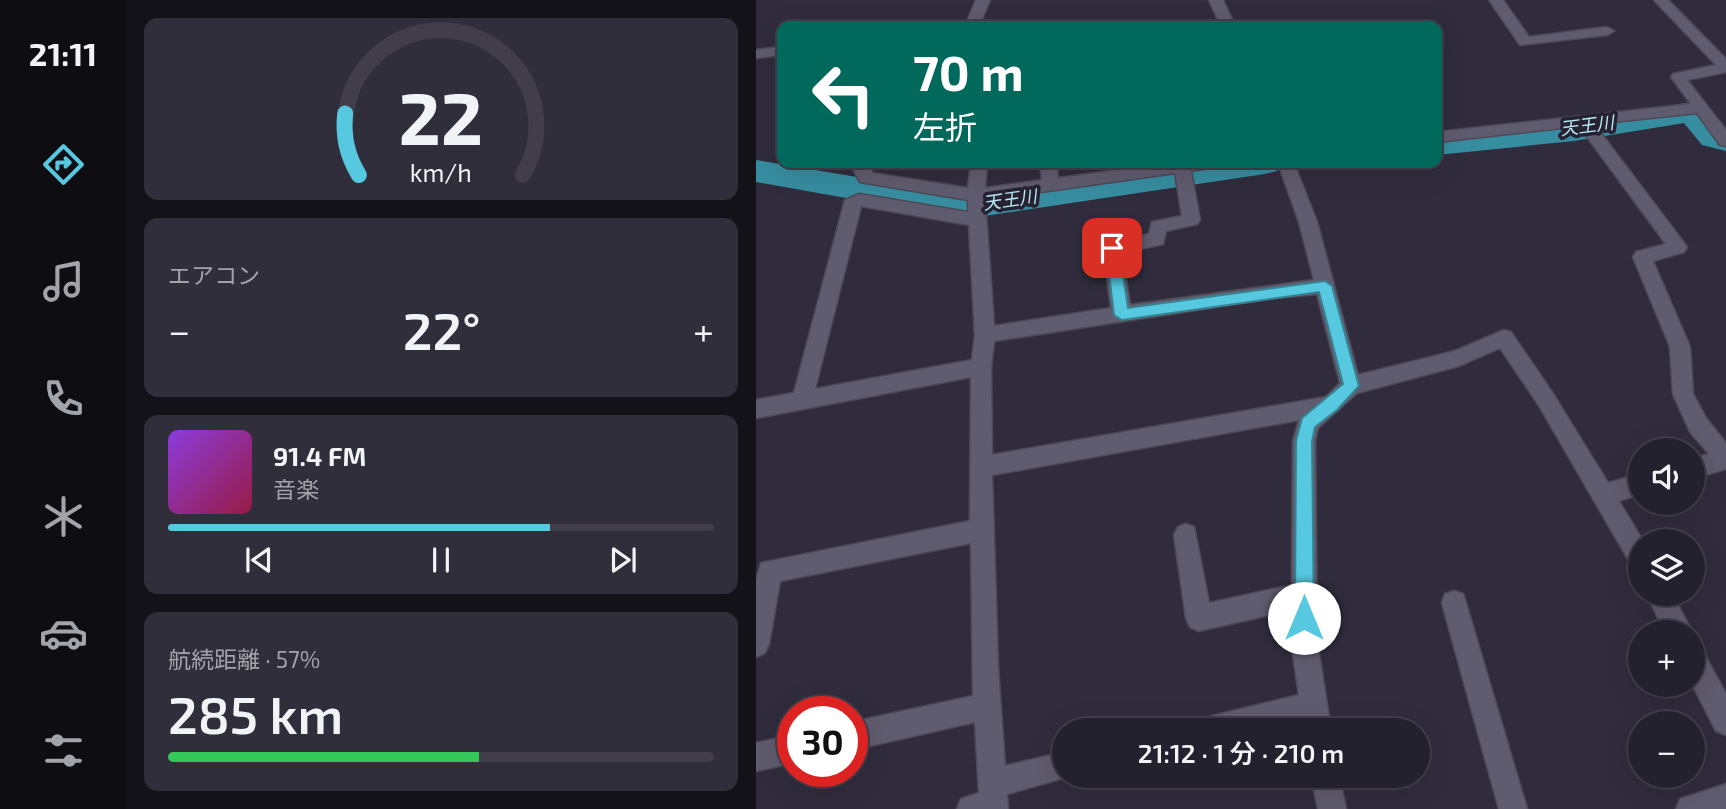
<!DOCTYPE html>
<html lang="ja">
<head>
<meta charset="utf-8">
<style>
	:root { --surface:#24212e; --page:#302e3a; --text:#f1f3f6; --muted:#a3a3aa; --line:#413e4a; --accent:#56c9e1 }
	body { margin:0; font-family:"Exo 2","Noto Sans JP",sans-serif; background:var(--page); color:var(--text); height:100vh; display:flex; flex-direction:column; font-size:26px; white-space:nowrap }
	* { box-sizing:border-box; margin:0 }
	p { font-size:23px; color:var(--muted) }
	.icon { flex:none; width:38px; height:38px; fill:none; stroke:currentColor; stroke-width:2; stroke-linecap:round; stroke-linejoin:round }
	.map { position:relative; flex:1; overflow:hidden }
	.details { display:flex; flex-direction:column; gap:18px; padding:18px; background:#141219; width:630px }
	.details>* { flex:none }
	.banner { position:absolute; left:21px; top:21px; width:665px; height:147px; border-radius:14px; box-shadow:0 7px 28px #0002,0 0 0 2px var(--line); background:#00695c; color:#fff; overflow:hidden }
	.tools { position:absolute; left:872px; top:438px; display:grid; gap:14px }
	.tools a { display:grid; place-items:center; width:77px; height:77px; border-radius:50%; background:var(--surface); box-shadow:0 7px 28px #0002,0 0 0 2px var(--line); font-size:35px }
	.speed { position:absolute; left:21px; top:696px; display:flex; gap:14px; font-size:35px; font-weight:700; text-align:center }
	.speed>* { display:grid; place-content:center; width:91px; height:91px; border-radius:50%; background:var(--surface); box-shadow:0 7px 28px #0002,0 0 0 2px var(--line); line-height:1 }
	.speed .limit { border:10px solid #d22; background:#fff; color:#111 }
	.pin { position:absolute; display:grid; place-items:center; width:60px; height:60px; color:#fff; margin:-30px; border-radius:14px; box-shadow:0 4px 10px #0006 }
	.me { position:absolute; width:77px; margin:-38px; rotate:0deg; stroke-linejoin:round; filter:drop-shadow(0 0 5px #0008) }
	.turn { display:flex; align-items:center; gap:24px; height:147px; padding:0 21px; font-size:32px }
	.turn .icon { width:91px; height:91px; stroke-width:2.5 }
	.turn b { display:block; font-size:49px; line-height:60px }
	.big { font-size:52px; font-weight:600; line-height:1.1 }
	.details .card { flex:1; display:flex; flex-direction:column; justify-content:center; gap:10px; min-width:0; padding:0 24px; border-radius:14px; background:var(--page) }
	.details .dial { align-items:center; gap:0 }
	.dial svg { height:182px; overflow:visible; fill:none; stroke:var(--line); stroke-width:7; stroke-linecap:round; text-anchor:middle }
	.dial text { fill:var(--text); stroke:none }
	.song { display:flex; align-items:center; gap:21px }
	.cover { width:84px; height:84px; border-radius:10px; background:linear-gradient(135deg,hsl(270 70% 55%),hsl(340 70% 35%)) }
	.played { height:7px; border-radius:4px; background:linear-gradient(90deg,var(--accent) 70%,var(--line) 70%) }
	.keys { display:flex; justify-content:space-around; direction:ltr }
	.heat { display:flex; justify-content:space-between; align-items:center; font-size:38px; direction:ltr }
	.charge { height:10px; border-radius:5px; background:linear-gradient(90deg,#34c759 57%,var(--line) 0) }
	.trip { position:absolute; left:296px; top:718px; width:378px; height:70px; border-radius:35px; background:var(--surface); box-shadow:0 7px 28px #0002,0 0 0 2px var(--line); font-weight:600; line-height:70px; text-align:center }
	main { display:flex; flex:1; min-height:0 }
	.dock { display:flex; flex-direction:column; width:126px; justify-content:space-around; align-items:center; background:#0e0d12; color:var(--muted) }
	.dock .icon { width:49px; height:49px }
	.dock .selected { color:var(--accent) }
	.dock b { font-size:32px; color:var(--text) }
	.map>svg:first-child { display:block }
</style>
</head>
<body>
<main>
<nav class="dock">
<b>21:11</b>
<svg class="icon selected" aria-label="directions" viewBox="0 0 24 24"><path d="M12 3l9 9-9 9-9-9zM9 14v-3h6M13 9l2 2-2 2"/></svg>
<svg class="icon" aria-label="music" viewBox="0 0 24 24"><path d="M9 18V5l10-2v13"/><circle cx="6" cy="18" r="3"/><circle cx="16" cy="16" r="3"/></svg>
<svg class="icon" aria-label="phone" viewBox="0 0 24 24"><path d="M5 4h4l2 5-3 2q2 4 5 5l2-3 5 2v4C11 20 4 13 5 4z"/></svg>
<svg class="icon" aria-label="climate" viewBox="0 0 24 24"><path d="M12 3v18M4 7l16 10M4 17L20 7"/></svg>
<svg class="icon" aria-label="car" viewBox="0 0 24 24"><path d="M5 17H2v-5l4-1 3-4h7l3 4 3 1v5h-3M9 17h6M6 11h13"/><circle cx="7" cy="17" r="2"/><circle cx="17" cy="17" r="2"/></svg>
<svg class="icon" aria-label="filters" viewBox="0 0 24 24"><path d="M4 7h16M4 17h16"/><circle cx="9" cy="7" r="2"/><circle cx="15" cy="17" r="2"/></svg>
</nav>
<section class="details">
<div class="card dial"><svg viewBox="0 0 100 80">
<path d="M14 69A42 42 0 1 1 86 69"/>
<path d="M14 69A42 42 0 0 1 8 42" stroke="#56c9e1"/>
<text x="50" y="56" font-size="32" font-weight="700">22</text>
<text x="50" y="72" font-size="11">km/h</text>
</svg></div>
<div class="card"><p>エアコン</p>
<div class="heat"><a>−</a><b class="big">22°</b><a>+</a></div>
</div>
<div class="card">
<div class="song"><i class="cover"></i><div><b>91.4 FM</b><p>音楽</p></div></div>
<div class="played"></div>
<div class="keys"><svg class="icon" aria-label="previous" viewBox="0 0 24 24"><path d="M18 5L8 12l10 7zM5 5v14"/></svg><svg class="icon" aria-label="pause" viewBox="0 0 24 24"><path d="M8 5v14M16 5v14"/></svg><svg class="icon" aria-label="next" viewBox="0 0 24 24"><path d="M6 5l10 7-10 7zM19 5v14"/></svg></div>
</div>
<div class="card"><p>航続距離 · 57%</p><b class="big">285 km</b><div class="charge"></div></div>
</section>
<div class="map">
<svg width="970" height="809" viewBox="0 0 970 809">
	<rect width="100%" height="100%" fill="#302c3d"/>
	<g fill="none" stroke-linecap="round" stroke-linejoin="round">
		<!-- river -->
		<g fill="#378da0" fill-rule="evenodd">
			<path d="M936,102L947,105L970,131V151L946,145L928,123L818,141L681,155V135L818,121Z"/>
			<path d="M0,160L208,195L435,163H525L521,171L509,174L208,219L0,182Z"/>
		</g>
		<defs>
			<g id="minor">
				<path d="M220,0H234L223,26H209Z"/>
				<path d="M453,0H467L479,26H465Z"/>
				<path d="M733,0H747L773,37L851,27L858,31L851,35L764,45Z"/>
				<path d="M898,0H912L970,59V72L931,80L970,130V146L964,145L941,113L838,124L931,247L928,252L897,261L934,347L937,394L950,418L970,443V469L936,479V459L953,454L934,432L917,394L914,347L877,257L880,252L910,244L823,126L681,142V132L935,104L915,77L917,74L960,65Z"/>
				<path d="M26,47V55L0,58V50Z"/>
				<path d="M100,163H116V173L212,188L215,163H231L229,188L286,180L284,163H300L302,178L416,163H462L460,167L435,171L444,220L441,224L410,231L407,244L366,253L374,305L558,280L543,222L522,163H538L561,222L602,375L699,351L748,330L755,332L796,392L852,483L884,474V494L863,501L887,541H884V570L876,566L782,404L744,348L703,366L601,393L562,428L559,441L561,641L575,730H547L546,721L511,730H442L446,720L456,716L543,695L535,641V610L443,631L434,627L430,618L418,535L422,527L430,524L438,527L453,603L536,585L537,441L543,420L236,475L242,668L249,766L308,752V775H318L251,794L252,809H201L205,799L223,793L219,722L96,750V722L217,696L215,543L24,581L13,644L9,653L0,657V580L5,563L214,521L215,377L0,418V400L38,393L89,200L103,194L212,212V200L104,182L98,171ZM419,173L426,216L396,222L393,234L350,243L347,248L355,308L238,326L229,200ZM105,206L213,225L219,335L216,360L59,389ZM561,294L584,383L570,397L236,455L235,367L238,341L517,298Z"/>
				<path d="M698,591L707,594L710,603L771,809H743L686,603L689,594Z"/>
				<path d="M890,593H916L936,632H909Z"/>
				<path d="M936,644L945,648L970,694V735L960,731L936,684Z"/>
				<path d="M37,735V763L0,771V743Z"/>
				<path d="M555,775H583L590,809H562Z"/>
				<path d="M970,784V809H920L924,799Z"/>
			</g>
		</defs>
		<!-- minor casing -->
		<use href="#minor" stroke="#4d4957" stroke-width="3"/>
		<!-- minor -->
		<use href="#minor" fill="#605c6f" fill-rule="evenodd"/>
	</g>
	<!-- route -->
	<path fill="#56c9e1" stroke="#388392" stroke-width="2" d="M356,243L363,248L372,308L569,281L576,286L603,386L581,410L559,427L556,441L558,618L555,625L548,628L542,625L539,618L540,441L546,418L587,384L563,292L366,320L358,315L350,248Z"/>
	<g text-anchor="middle" stroke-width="7" stroke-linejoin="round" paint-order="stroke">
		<!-- far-water labels -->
		<g font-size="18" font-style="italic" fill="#b7eaf6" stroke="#262232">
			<text transform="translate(831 126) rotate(-7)" y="6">天王川</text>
			<text transform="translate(254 200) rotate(-8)" y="6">天王川</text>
		</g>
	</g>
</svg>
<div class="tools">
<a><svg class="icon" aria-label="sound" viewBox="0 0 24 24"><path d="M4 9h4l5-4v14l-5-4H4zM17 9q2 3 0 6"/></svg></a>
<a><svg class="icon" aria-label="layers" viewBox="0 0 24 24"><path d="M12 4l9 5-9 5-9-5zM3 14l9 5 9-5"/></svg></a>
<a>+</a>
<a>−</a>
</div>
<div class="speed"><div class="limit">30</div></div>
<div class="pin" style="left:356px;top:248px;background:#d93025"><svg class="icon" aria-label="arrive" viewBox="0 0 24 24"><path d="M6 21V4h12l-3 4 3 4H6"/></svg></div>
<svg class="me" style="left:548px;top:618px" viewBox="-20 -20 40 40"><circle r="19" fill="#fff"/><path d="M0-13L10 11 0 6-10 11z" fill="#56c9e1"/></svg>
<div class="trip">21:12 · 1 分 · 210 m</div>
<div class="banner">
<div class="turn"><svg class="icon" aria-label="left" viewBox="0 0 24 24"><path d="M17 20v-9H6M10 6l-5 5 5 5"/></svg><div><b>70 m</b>左折</div></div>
</div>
</div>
</main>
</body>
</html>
